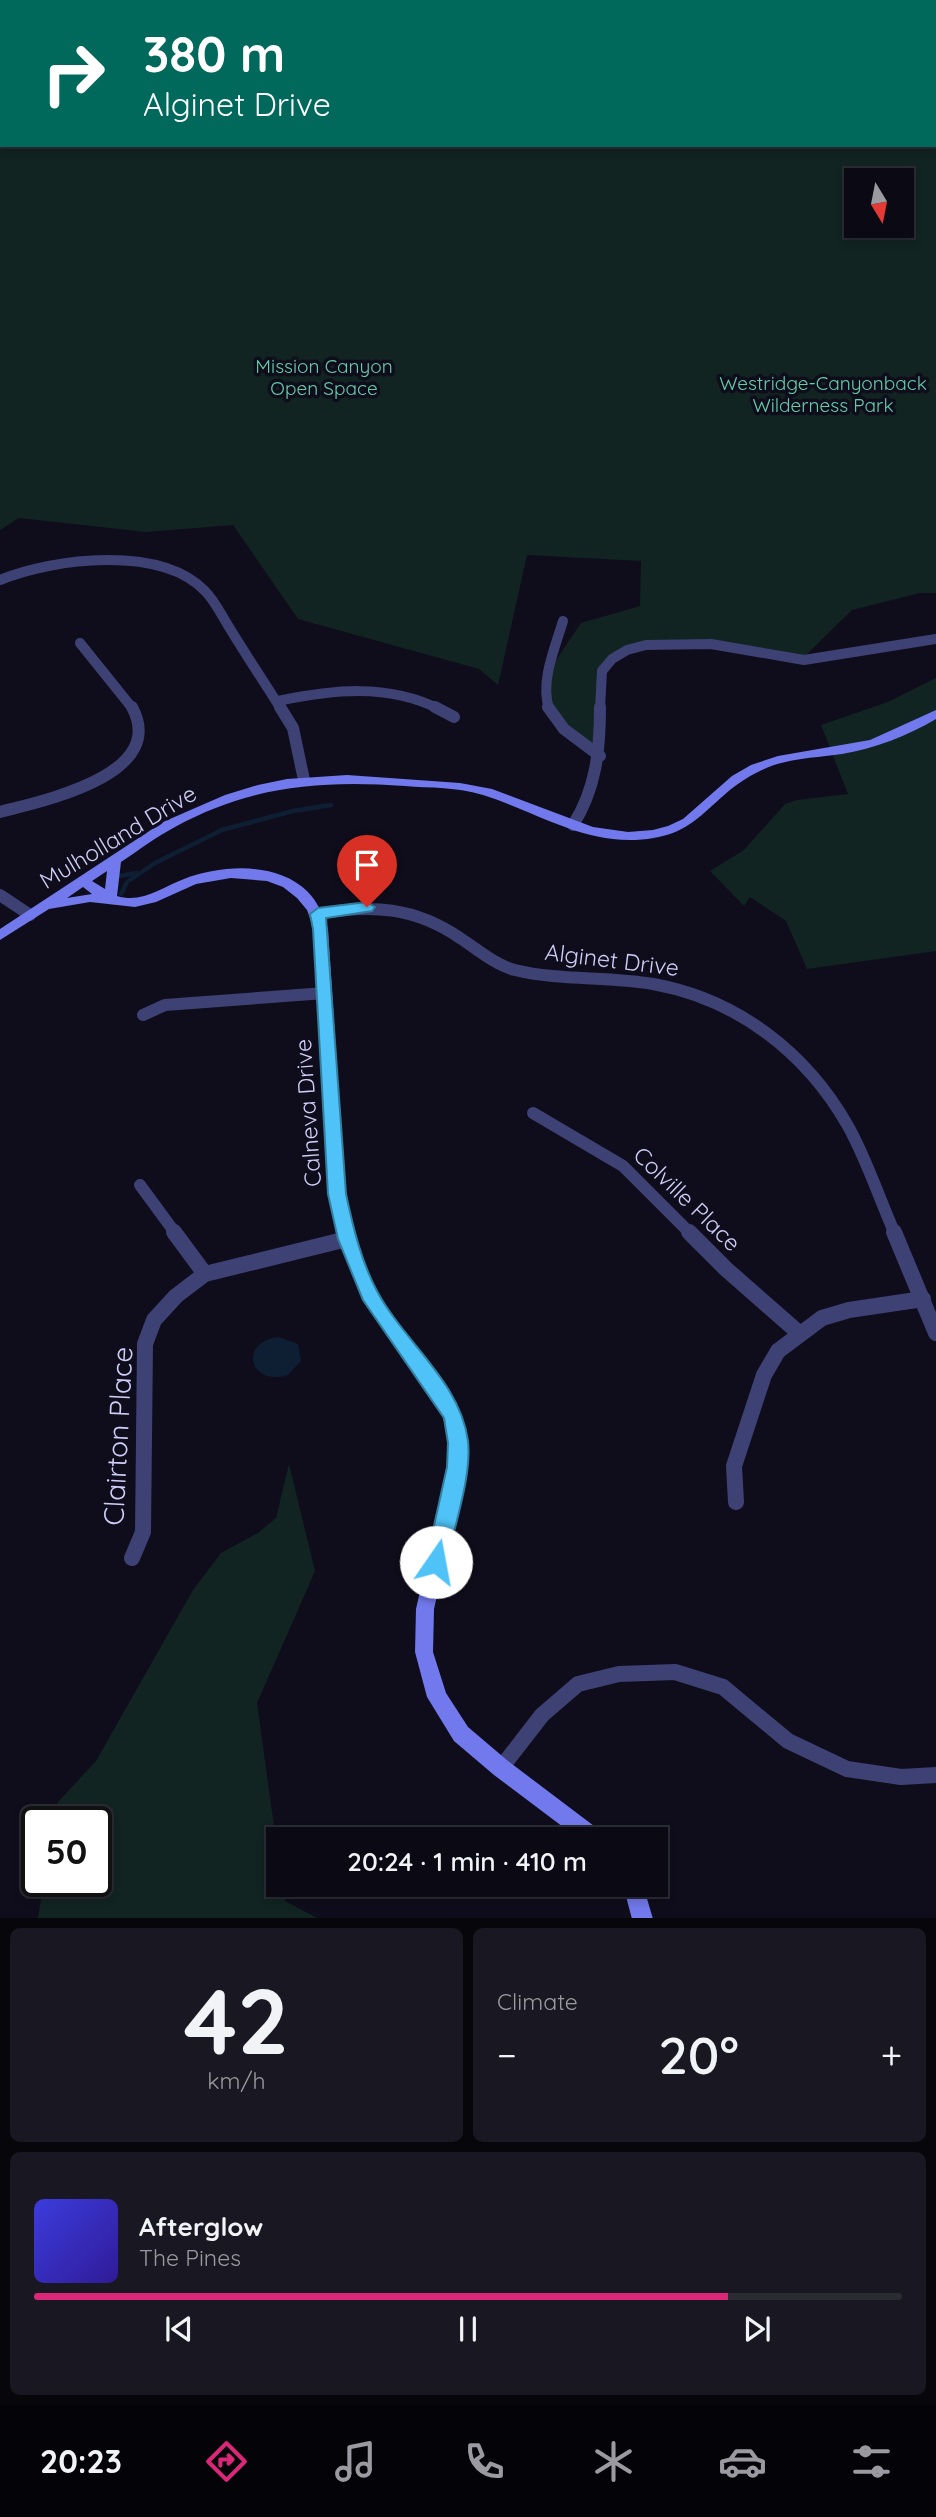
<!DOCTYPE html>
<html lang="en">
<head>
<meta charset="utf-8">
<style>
	:root { --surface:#0b0a14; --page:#191822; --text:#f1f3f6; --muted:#9a9aa0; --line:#2b2b34; --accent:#db2777 }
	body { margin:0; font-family:Quicksand,sans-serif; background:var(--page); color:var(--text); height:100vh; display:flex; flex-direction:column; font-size:26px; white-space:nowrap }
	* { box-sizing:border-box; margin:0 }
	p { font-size:23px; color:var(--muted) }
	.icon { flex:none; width:38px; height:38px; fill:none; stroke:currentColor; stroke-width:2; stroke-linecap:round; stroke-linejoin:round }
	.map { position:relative; height:1918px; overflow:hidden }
	.details { display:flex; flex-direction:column; gap:10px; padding:10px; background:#06060b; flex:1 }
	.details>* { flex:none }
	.hud { position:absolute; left:0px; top:0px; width:936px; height:147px; box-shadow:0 4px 10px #0003,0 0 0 2px var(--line); background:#00695c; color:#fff; overflow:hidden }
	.needle { width:46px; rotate:170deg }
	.tools { position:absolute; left:844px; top:168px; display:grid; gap:14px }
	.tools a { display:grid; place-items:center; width:70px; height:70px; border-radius:0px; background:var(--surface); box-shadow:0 4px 10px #0003,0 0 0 2px var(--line); font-size:35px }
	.speed { position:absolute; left:21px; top:1806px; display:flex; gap:14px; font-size:35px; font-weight:700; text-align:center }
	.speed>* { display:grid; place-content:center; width:91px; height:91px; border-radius:50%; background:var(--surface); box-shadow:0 4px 10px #0003,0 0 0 2px var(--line); line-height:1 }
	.speed .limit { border:4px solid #111; border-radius:10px; background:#fff; color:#111 }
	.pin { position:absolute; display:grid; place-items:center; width:60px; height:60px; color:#fff; margin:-72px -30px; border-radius:50% 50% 50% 0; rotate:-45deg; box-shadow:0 0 7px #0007 }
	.pin .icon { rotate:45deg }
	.me { position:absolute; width:77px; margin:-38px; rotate:12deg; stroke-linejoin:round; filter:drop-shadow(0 0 5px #0008) }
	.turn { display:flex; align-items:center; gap:24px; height:147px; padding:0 28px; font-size:32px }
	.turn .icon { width:91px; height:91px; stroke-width:2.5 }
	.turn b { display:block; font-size:49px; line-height:60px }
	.big { font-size:52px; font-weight:600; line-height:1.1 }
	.details .widget { flex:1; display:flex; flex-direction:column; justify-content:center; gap:10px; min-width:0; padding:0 24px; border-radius:10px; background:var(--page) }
	.details .dial { align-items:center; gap:0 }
	.dial b { font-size:91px; line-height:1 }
	.song { display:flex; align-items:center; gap:21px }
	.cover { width:84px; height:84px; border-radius:10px; background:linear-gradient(135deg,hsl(240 70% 55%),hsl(250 70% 35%)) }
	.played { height:7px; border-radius:4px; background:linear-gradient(90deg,var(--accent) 80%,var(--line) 80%) }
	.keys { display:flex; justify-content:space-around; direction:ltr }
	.heat { display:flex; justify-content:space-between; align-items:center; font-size:38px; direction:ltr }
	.details .tiles { flex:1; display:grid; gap:10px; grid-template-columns:1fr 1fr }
	.widget:last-child { grid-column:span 2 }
	.trip { position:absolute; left:266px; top:1827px; width:402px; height:70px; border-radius:0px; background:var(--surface); box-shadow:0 4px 10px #0003,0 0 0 2px var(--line); font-weight:600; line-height:70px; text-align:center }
	.menu { display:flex; height:112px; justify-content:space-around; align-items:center; background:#040408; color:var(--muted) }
	.menu .icon { width:49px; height:49px }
	.menu .current { color:var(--accent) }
	.menu b { font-size:32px; color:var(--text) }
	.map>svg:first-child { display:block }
</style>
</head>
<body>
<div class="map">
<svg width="936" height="1919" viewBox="0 0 936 1919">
	<rect width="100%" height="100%" fill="#0f0d1b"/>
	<!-- green -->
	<g fill="#112422" fill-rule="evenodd">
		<path d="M0,0H879L2,2V145H934L936,14V593H920L852,610L801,660L743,648L642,645L607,661L600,756L548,707V672L581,623L640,606L641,561L527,555L498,685L479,669L298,619L233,525L146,532L19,518L0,530ZM856,180H901V226H856Z"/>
		<path d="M936,678V951L807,969L786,921L750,897L744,906L710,871L744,850L785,804L797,800L848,794L821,725L888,702Z"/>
		<path d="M289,1464L315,1571L257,1703L278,1855V1885H282L285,1901L317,1918H38L44,1881H96V1822H54L57,1803L96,1761L193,1590L221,1553L258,1533L276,1518Z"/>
	</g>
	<!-- water -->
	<path fill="#0e1f33" d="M279,1337L298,1344L301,1361L288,1375C250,1387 237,1342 279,1337Z"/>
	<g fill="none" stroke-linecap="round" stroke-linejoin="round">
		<!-- stream -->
		<g stroke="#0e1f33" stroke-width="4.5">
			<path d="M120,876L137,873"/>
			<path d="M121,894L127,882L155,863L222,830L293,811L331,805"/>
		</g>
		<!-- minor-far2 -->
		<g stroke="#3e4174" stroke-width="10">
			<path d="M0,580C54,558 161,545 205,591C215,601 222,616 229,627C246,655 264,682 281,709"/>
			<path d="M80,643L133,709"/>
			<path d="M278,701C332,690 387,683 439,709"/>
			<path d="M549,709C540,681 555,648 563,621"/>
			<path d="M600,709L602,671L612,659L627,650L646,645L711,644L804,660L936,639"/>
		</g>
		<!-- minor-far1 -->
		<g stroke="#3e4174" stroke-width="12">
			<path d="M280,707L293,728L304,780"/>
			<path d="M435,707L454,717"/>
			<path d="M548,707L564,729L600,756"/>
			<path d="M0,812C42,801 169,775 132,707"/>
			<path d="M573,825C596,789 600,750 600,707"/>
			<path d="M0,895L30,915"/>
			<path d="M318,914C371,904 415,907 460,938C477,949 495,965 515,970C559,981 607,976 653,984C737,999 806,1052 848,1126C867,1160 879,1198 895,1234"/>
			<path d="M143,1015L165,1005L325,993"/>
			<path d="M533,1113L623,1166L691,1234"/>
			<path d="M140,1185L176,1234"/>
		</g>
		<!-- minor -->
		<g stroke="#3e4174" stroke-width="16">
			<path d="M174,1232L205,1274"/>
			<path d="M689,1232L726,1269L799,1333"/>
			<path d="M894,1232L936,1333"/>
			<path d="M736,1502L734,1466L764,1375L778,1351L822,1318L849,1310L923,1299"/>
			<path d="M132,1558L143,1532L145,1344L154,1320L176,1296L205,1274L347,1239"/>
			<path d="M501,1768L542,1715L578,1684L619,1674L675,1672L723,1687L788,1741L847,1769L901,1777L936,1775"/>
		</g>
		<!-- secondary -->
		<g fill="#7179ec" fill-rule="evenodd">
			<path d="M936,710V719C907,736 876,748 842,754C815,758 785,758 760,771C705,797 703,840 629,840C577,840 531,810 483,795C458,787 430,788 405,786C320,780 250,786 175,827C156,837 139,850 121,862L117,896C142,904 162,887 184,879C221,865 276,861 307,891C318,902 323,915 328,929L345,1194L355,1239L376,1292L448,1391L462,1417L467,1443L466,1467L434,1609L433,1652L446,1693L468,1727L508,1761L602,1832L605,1839H579L494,1775L454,1741L427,1697L415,1652L416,1609L448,1467C449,1442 447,1423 436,1401L363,1300L339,1239L329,1194L314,929L307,910L297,898L283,887L267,881L231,878L196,884L156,902L135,907L90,902L49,909L0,940V929L163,822L225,795L258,785L287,779L347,775L460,783L492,789L593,827L628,832L653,830L668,826L683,819L732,776L751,765L778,756L870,740ZM107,871L105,889L92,881ZM83,887L92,894L67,898Z"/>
			<path d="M623,1885H643L653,1919H632Z"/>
		</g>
	</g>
	<!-- route -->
	<path fill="#4fc3f7" stroke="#337fa1" stroke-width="2" d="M367,902L375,907L372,911L326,918L346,1194C353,1227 361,1261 377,1291C404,1342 460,1381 468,1441C472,1476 454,1526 447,1562L443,1568L436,1571L429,1568L426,1562L447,1467L448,1443L444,1418L363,1300L338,1239L328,1194L313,929L310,914L318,908Z"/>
	<g text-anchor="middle" stroke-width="7" stroke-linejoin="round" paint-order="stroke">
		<!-- far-park labels -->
		<g font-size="19" fill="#64ceaa" stroke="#0f0d1b">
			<text x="324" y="373">Mission Canyon<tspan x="324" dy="22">Open Space</tspan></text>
			<text x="823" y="390">Westridge-Canyonback<tspan x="823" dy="22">Wilderness Park</tspan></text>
		</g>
		<!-- street labels -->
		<g font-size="23" fill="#cfcef8" stroke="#0f0d1b">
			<text transform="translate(118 837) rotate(-31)" y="8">Mulholland Drive</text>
			<text transform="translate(612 960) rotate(7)" y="8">Alginet Drive</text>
			<text transform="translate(308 1113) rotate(-94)" y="8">Calneva Drive</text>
			<text transform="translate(687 1199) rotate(44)" y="8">Colville Place</text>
		</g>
		<!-- near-street labels -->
		<g font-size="28" fill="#cfcef8" stroke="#0f0d1b">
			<text transform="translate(118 1436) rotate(-87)" y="10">Clairton Place</text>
		</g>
	</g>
</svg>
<div class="tools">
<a><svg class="needle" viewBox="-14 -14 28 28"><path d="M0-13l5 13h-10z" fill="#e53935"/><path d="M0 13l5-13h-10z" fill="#9a9aa0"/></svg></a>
</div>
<div class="speed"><div class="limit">50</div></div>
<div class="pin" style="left:367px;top:907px;background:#d93025"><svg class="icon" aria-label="arrive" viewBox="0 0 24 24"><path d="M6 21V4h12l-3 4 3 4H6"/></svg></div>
<svg class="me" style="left:436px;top:1562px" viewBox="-20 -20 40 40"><circle r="19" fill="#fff"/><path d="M0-13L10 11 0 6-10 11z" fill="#4fc3f7"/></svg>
<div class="trip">20:24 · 1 min · 410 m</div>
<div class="hud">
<div class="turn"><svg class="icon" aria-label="right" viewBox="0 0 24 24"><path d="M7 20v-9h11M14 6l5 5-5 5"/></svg><div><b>380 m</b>Alginet Drive</div></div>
</div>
</div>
<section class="details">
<div class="tiles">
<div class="widget dial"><b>42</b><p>km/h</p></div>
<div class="widget"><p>Climate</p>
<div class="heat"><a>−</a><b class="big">20°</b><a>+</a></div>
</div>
<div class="widget">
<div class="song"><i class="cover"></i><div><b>Afterglow</b><p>The Pines</p></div></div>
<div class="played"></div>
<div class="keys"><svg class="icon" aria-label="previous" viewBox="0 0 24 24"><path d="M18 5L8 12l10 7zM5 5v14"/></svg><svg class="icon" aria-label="pause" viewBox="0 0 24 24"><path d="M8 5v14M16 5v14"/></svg><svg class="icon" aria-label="next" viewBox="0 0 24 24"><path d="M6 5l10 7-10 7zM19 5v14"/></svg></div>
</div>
</div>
</section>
<nav class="menu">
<b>20:23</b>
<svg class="icon current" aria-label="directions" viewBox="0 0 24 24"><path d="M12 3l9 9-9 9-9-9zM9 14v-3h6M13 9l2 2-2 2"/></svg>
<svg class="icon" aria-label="music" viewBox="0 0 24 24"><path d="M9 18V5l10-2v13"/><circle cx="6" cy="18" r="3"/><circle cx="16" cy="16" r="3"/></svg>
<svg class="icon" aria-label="phone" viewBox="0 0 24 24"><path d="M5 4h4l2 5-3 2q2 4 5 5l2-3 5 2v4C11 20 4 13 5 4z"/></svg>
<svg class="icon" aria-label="climate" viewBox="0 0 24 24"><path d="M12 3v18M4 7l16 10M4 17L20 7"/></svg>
<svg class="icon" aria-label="car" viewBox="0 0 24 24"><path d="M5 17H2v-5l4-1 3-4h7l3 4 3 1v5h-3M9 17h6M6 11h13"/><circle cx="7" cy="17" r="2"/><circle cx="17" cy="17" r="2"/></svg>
<svg class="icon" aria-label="filters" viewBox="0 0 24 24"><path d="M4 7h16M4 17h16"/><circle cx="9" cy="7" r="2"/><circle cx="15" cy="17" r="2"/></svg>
</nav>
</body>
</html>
